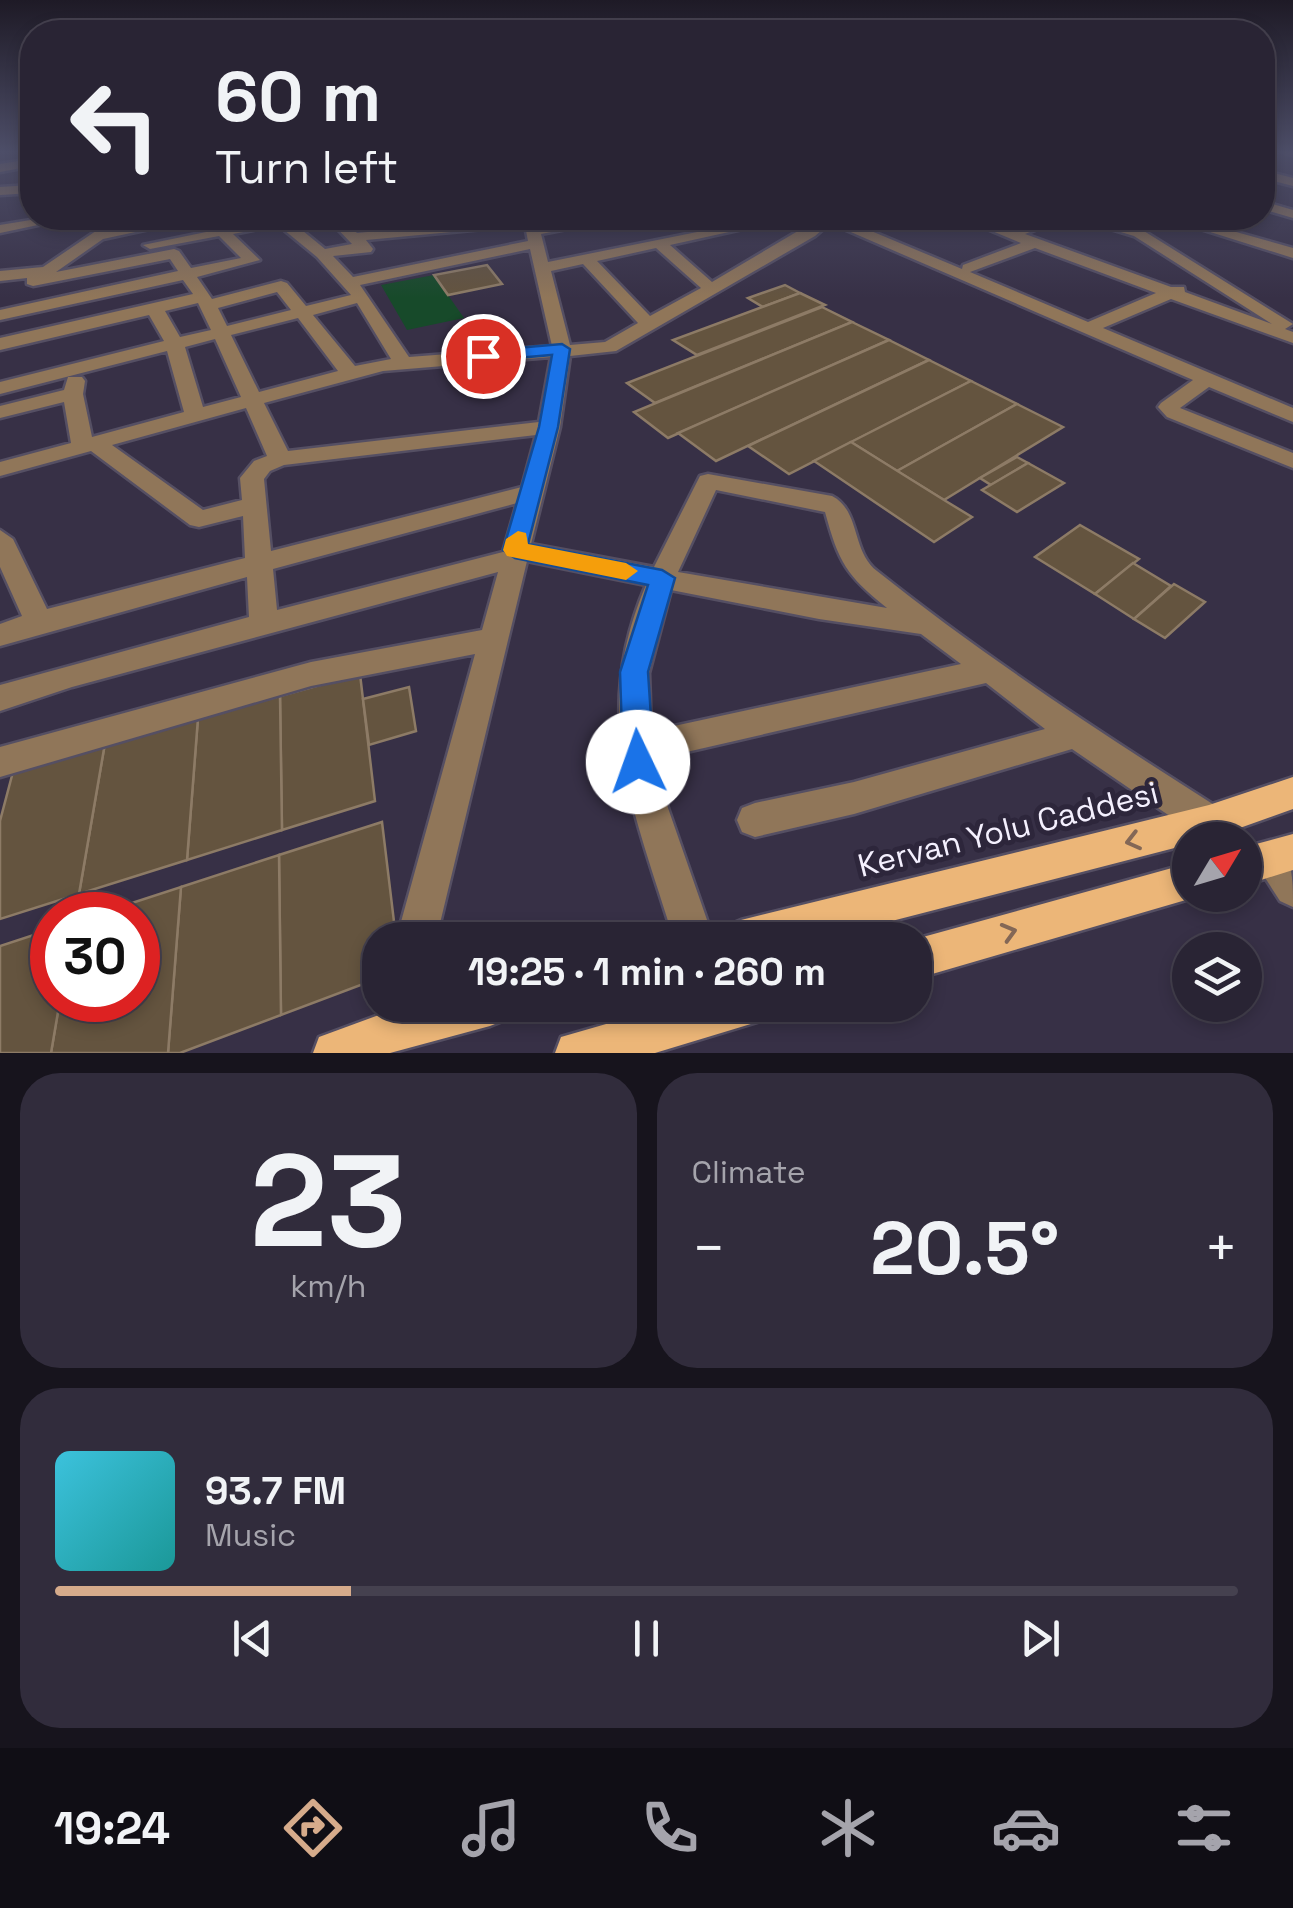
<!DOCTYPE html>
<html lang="en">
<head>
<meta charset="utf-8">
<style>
	:root { --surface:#292434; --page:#312c3c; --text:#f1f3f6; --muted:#a5a4ac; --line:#45414f; --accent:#d6ab8b }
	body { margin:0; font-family:"Space Grotesk",sans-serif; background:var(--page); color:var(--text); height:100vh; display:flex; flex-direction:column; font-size:38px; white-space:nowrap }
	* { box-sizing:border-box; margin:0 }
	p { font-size:32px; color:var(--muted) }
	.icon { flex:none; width:55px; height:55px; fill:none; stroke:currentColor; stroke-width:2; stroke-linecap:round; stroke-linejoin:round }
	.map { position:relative; height:1053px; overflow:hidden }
	.sheet { display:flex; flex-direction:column; gap:20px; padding:20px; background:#17141d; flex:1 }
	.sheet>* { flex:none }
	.top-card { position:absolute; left:20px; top:20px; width:1255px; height:210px; border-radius:40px; box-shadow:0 5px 15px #0003,0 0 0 2px var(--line); background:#292434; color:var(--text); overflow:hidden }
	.needle { width:65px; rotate:52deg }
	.controls { position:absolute; left:1172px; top:822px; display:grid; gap:20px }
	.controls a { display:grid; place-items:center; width:90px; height:90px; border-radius:50%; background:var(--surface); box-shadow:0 5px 15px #0003,0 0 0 2px var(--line); font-size:50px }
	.speed { position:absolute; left:30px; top:892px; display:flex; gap:20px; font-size:50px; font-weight:700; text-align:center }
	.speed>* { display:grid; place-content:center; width:130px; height:130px; border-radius:50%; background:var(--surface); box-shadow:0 5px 15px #0003,0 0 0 2px var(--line); line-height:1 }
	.speed .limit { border:15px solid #d22; background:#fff; color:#111 }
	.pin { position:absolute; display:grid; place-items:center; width:85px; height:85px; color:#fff; margin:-42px; border:5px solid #fff; border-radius:50%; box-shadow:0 2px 10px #0007 }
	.me { position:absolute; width:110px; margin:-55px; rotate:357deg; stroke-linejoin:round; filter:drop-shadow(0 0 8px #0008) }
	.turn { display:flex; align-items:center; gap:35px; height:210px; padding:0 30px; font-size:45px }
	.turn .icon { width:130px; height:130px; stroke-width:2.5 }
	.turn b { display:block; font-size:70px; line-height:85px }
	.big { font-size:75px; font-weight:800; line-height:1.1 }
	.sheet .card { flex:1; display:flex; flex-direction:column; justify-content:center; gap:15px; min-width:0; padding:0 35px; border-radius:40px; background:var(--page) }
	.sheet .dial { align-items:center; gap:0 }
	.dial b { font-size:130px; line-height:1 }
	.song { display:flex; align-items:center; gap:30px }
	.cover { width:120px; height:120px; border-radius:15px; background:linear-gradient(135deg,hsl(190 70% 55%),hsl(180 70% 35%)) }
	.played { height:10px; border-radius:5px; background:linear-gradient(90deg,var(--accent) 25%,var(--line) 25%) }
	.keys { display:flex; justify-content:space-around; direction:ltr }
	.heat { display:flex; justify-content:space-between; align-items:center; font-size:55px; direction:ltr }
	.sheet .tiles { flex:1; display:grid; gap:20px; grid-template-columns:1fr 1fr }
	.card:last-child { grid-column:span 2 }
	.trip { position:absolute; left:362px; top:922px; width:570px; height:100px; border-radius:40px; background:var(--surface); box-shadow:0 5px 15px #0003,0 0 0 2px var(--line); font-weight:800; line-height:100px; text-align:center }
	.menu { display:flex; height:160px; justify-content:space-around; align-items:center; background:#100e15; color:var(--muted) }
	.menu .icon { width:70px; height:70px }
	.menu .selected { color:var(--accent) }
	.menu b { font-size:45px; color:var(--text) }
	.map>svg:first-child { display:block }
</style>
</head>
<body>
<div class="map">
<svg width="1293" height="1053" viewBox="0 0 1293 1053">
	<rect width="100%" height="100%" fill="#373046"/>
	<!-- green -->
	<path fill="#174a2a" d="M434,275L464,318L407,330L381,285Z"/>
	<!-- building -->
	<g fill="#64543f" stroke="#8d7b66" stroke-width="2.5">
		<path d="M487,265L502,284L448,295L434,275Z"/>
		<path d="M785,285L800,293L763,307L748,298Z"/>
		<path d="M800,293L825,305L697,355L673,340Z"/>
		<path d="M822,307L852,322L655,403L627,383Z"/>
		<path d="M852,322L889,340L668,438L634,412Z"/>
		<path d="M889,340L929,360L716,461L678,433Z"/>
		<path d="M929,360L971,381L789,474L748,446Z"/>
		<path d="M971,381L1017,404L897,471L851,442Z"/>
		<path d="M1017,404L1063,427L944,500L897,471Z"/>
		<path d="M851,442L944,500L972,517L934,542L814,461Z"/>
		<path d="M1017,457L1028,463L991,485L980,478Z"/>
		<path d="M1028,463L1064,483L1017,512L982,490Z"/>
		<path d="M1080,525L1139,559L1095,594L1035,557Z"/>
		<path d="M1133,563L1171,586L1134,619L1095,594Z"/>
		<path d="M1174,584L1205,602L1165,638L1134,619Z"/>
		<path d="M360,674L375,801L282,830L280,696Z"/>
		<path d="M409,687L416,731L369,745L363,699Z"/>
		<path d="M280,696L282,830L187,860L198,718Z"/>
		<path d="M198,718L187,860L79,894L105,743Z"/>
		<path d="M105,743L79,894L0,919V821L14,768Z"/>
		<path d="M382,822L395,930L390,940H380V958L366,983L281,1015L279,855Z"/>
		<path d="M279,855L281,1015L180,1053H168L181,887Z"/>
		<path d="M181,887L168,1053H51L60,1000H138V915H95Z"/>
		<path d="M52,929V1000H60L51,1053H0V946Z"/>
	</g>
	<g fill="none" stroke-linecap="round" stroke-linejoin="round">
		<defs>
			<g id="minor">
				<path d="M1283,151H1293V155L1285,153Z"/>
				<path d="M32,159V166L0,172V164Z"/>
				<path d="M1262,170L1293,178V186L1262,178Z"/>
				<path d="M32,185V193L0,195V187Z"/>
				<path d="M1262,201L1293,210V218L1262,209Z"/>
				<path d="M43,218H71L0,233V225Z"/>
				<path d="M115,218H130L118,228L174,218H200L103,239L56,272L174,249L179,251L191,268L241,258L219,236L150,249L143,245L274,218H300L292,222L325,249L352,244L327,218H341L357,233L514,218H537L539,226L593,218H623L541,234L548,262L747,222V228L670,245L712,282L820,218H840L962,269L963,265L1021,243L961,218C980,218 992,226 1009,228C1025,230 1046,218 1065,218L1025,234L1171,287H1184L1185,292L1272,324L1134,236L1075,218H1095L1112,223L1107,218H1123L1293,324L1285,329L1293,332V343L1171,299L1103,328L1293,408V422L1209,387L1180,408L1293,453V468L1167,417L1158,407L1161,403L1193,380L830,223L815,236L616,351L570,356L560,427L531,544L654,567L700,476L708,474L832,496C861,511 851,551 877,571C986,658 1104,735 1222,810L1227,822L1222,834L1209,839L1196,834L1072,749L854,814L755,837L742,832L737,820L742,808L755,803L854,782L1045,729L986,683L656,759L668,808L714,940H674C635,812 589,717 646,585L527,561L436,940H396L475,654L311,686L0,777V747L311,662L482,630L498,572L72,687L0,711V685L249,617L247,577L0,646V624L22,616L0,567V530L13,539L47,609L245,558L243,516L199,527L190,525L91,451L0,476V462L71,443L64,402L0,418V406L64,390L68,377H82L85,381L83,394L92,437L184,412L167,351L0,394V382L164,341L149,315L0,350V338L193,294L183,280L0,320V310L178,271L170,259L33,286L27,284V278L0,281V271L43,267ZM278,225L317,257L351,295L306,306L287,283L281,281L212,299L197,277L260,260L233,234ZM525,225L528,241L353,277L333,256L371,252L373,249L366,240ZM656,248L701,288L650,316L597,261ZM1035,248L1156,293L1088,322L970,272ZM530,249L552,346L409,357L360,285ZM583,264L638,323L605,342L570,345L551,271ZM277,292L291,310L227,326L218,308ZM198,303L211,330L180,337L165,311ZM357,303L391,359L355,366L313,315ZM298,318L338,371L259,392L231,335ZM215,339L241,397L203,407L185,347ZM551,357L539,422L288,451L264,403L383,371ZM246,408L267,456L254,461L240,478L242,500L203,510L112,445ZM536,435L522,487L271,551L264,479L270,471L284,465ZM716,490L825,512C839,563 846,575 887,608L678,572ZM517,503L503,552L277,610L273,569ZM671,590L819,619L921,634L961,664L651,731L649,673Z"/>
				<path d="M1166,218H1186L1293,248V258Z"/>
				<path d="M1272,841C1293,852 1293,880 1293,907L1280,901L1253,859L1259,846Z"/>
			</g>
			<g id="major">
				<path d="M1293,777V809L1209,839L1190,840V844L818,940H721L727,926L741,920L1209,805Z"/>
				<path d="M1293,834V870L1245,885V847Z"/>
				<path d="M1190,863V895H1203L915,979V940H912Z"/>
				<path d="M406,1005H511L505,1020L490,1026L390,1053H313L319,1037Z"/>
				<path d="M672,1005H770L764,1020L655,1053H555L561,1037Z"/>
			</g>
		</defs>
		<!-- minor casing -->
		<use href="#minor" stroke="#554f63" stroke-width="5"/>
		<!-- major casing -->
		<use href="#major" stroke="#554f63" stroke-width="5"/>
		<!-- minor -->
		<use href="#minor" fill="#907659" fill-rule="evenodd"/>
		<!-- major -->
		<use href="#major" fill="#ecb678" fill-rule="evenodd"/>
	</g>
	<!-- one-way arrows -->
	<defs><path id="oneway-chevron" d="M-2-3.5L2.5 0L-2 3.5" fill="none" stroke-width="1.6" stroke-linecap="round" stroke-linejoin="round" transform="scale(2.5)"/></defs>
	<g stroke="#836756">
		<use href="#oneway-chevron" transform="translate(1133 841) rotate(166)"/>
		<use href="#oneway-chevron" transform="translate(1009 932) rotate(-16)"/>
	</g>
	<!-- sky -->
	<linearGradient id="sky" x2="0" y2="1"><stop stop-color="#1e1a26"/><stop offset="0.51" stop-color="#4d4e68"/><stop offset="1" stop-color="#4d4e68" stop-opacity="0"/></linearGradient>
	<rect width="1293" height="298" fill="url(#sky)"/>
	<!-- route -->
	<path fill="#1a73e8" stroke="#114b97" stroke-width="2.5" d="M562,344L570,349L558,427L528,544L662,570L675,578L648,672L654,762L649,772L638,776L628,772L623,762L620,672L648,585L515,558L503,550L539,427L552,355L483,361L474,356L483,351Z"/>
	<!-- slow -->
	<path fill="#f59e0b" d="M518,531L526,533L528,544L626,563L638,571L626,580L507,556L503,550L506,539Z"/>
	<g text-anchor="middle" stroke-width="10" stroke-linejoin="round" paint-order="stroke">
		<!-- near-street labels -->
		<g font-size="32" fill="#f4f0fe" stroke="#2d263b">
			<text transform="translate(1008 829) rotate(-14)" y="11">Kervan Yolu Caddesi</text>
		</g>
	</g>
</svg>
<div class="controls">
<a><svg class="needle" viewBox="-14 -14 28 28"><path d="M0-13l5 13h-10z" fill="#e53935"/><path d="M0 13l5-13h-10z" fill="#a5a4ac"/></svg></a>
<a><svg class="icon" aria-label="layers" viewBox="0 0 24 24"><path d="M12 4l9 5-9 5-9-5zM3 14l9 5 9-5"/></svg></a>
</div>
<div class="speed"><div class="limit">30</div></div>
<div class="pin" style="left:483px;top:356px;background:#d93025"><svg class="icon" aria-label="arrive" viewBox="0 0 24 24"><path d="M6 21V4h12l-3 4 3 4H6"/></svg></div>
<svg class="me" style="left:638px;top:762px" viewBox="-20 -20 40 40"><circle r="19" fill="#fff"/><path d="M0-13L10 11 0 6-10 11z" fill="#1a73e8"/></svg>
<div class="trip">19:25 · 1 min · 260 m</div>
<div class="top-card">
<div class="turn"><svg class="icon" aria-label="left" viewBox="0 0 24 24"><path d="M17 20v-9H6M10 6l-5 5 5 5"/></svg><div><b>60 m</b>Turn left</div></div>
</div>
</div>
<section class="sheet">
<div class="tiles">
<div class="card dial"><b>23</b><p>km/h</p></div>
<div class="card"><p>Climate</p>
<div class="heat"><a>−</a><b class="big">20.5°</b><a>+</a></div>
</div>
<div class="card">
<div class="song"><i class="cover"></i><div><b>93.7 FM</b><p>Music</p></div></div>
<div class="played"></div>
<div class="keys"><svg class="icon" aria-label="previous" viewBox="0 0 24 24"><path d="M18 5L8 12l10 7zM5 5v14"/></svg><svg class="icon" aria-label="pause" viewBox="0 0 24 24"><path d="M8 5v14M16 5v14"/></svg><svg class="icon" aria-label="next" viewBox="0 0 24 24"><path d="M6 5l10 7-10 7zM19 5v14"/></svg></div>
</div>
</div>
</section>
<nav class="menu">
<b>19:24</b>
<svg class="icon selected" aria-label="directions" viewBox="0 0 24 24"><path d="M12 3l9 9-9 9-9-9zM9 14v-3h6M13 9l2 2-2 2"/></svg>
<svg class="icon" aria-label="music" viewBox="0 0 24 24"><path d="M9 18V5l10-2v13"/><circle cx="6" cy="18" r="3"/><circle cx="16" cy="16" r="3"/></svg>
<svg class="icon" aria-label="phone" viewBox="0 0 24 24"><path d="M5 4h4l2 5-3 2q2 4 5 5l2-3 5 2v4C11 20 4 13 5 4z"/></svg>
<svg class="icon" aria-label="climate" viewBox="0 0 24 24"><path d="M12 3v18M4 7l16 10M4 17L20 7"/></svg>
<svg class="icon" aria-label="car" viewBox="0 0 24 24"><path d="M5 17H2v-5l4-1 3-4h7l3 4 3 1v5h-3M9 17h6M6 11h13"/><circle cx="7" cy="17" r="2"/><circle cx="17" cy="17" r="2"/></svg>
<svg class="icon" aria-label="filters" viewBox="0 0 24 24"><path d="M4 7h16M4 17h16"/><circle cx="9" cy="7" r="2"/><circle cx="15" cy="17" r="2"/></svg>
</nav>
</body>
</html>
